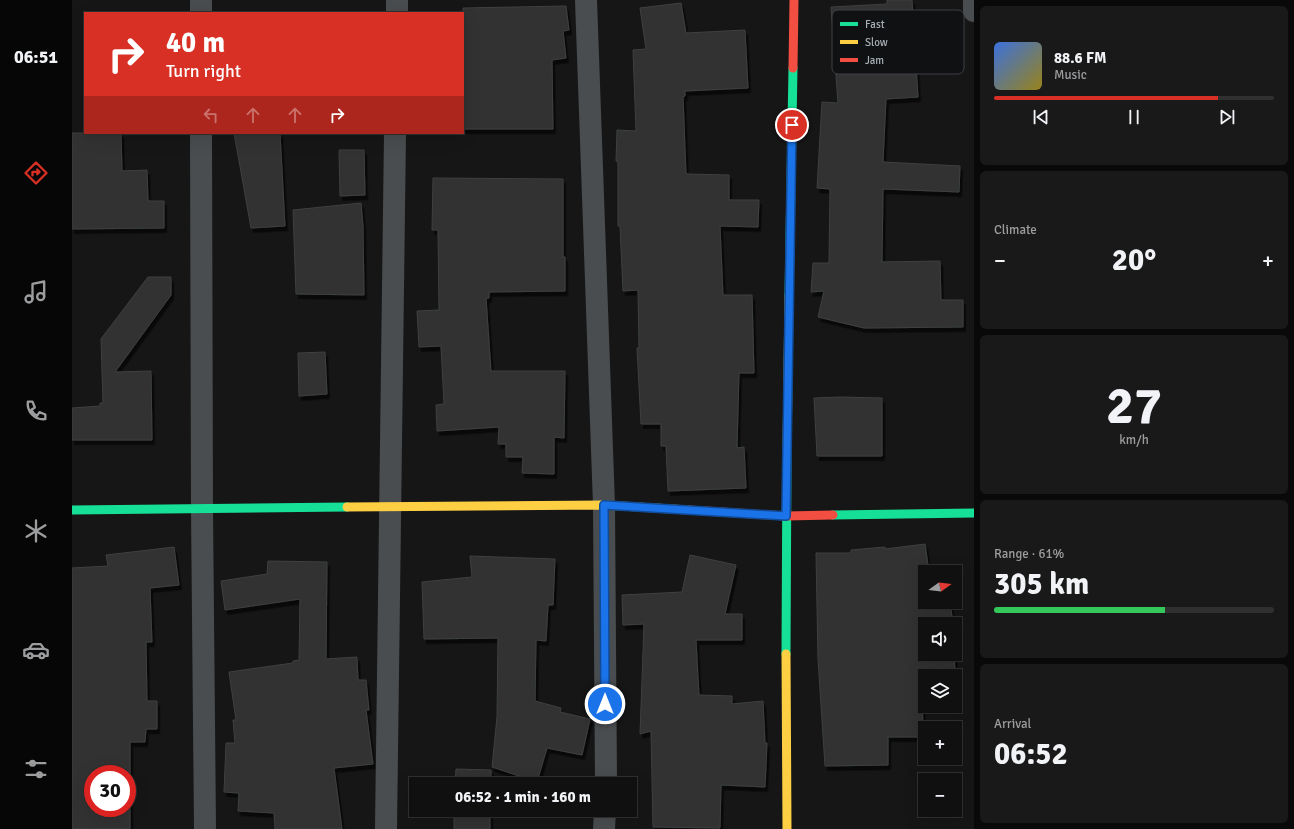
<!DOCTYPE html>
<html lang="en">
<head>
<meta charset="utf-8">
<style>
	:root { --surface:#101010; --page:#191919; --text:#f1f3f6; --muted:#9c9d9f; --line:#303030; --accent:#d93025 }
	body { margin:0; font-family:Signika,sans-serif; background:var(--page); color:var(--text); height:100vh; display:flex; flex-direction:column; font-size:15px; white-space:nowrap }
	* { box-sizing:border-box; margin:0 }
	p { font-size:13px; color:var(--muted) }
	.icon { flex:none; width:22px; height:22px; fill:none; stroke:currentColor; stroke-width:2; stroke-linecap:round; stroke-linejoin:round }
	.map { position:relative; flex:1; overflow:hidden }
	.panel { display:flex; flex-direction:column; gap:6px; padding:6px; background:#090909; width:320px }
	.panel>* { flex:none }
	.hud { position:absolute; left:12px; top:12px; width:380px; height:122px; border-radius:0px; box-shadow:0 4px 16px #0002,0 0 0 1px var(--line); background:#d93025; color:#fff; overflow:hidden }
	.needle { width:26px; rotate:75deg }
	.controls { position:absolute; left:846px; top:565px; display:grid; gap:8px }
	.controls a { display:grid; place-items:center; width:44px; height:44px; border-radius:0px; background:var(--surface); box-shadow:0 4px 16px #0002,0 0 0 1px var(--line); font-size:20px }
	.speed { position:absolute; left:12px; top:765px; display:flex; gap:8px; font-size:20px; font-weight:700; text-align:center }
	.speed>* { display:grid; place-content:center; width:52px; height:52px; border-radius:50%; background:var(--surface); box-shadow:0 4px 16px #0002,0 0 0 1px var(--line); line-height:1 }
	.speed .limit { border:6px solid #d22; background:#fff; color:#111 }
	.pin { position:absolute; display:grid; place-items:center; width:34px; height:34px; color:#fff; margin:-17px; border:2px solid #fff; border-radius:50%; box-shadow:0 1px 4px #0007 }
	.me { position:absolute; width:44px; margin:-22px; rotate:0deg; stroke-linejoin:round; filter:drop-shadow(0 0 3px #0008) }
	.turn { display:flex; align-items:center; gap:14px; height:84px; padding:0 16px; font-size:18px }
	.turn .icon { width:52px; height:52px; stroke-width:2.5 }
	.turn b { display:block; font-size:28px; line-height:34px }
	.lanes { display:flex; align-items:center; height:38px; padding:0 16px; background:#0003; justify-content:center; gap:20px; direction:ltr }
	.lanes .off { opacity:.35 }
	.big { font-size:30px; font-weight:800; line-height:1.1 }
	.panel .card { flex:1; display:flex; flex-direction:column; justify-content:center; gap:6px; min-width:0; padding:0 14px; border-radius:6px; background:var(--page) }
	.panel .dial { align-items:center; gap:0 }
	.dial b { font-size:52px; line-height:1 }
	.song { display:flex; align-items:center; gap:12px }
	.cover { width:48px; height:48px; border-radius:6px; background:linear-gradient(135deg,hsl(220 70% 55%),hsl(50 70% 35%)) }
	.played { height:4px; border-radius:2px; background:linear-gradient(90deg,var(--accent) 80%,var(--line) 80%) }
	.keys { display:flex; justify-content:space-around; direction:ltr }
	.heat { display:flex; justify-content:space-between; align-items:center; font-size:22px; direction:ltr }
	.charge { height:6px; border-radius:3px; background:linear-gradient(90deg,#34c759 61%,var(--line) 0) }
	.trip { position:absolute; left:337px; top:777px; width:228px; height:40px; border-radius:0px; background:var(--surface); box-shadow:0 4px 16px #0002,0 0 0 1px var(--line); font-weight:800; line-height:40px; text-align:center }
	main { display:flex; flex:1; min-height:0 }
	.tabs { display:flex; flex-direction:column; width:72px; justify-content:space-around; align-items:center; background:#060606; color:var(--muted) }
	.tabs .icon { width:28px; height:28px }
	.tabs .active { color:var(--accent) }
	.tabs b { font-size:18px; color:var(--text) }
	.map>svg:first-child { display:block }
</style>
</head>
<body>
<main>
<nav class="tabs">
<b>06:51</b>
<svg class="icon active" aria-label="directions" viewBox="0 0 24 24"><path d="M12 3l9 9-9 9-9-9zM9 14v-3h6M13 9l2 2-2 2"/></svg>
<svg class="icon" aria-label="music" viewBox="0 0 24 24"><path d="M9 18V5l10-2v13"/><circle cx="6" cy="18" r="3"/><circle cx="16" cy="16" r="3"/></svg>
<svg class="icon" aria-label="phone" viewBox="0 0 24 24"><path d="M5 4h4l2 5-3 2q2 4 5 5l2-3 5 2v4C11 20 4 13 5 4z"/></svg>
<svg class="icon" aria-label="climate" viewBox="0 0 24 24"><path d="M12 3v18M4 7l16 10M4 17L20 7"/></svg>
<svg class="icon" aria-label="car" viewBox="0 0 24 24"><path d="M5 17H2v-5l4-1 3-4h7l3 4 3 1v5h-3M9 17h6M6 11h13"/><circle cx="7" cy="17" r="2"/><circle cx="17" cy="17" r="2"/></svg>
<svg class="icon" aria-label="filters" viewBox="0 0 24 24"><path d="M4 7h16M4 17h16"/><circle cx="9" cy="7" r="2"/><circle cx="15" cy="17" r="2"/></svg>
</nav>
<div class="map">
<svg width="902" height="829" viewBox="0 0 902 829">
	<defs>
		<filter id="shadow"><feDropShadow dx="2.5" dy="4.5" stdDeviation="0" flood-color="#0009"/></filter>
	</defs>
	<rect width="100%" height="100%" fill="#161616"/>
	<!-- building -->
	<g fill="#303132" stroke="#3e4142" fill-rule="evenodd" filter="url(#shadow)">
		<path d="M815,0H840L846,97L814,99L811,162L888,166L887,192L811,189L810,262L868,261L869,300H891V327L792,328L746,317L752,291L739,292L741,263H757L758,189L745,188L750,102L766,103L759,7L815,4Z"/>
		<path d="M609,3L614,33L673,30L676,88L613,91V96L611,97L614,174L657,175V200H687L686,227L648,226L651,295H680L682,373H667L665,448L672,447L674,488L596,491L594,446H589V424H569L565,348H567L566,290L551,291L548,226H546V162L544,161L545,130L564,131L561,50L574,49L568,8Z"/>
		<path d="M494,6L497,30L491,31L494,58L480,60L481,129H391V8Z"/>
		<path d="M0,133H49L50,171L75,170L76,201H92V228L0,229Z"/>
		<path d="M162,133H208L213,226L179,228Z"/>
		<path d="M267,150H292L293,195L268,196Z"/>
		<path d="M361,178L491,179V257H493V291L417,292V298H414L419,371H493L492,438L482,437V474L450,473L451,457H434V444H426L427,427L365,431L364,405L372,404L369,346L347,347L345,311L367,310L366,230H360Z"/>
		<path d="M289,203L291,226L292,295L224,294L221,210Z"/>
		<path d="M76,277H99V295L43,372L79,371L80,440H0V408L28,406V403H31L29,339Z"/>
		<path d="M253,352L255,394L227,396L226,353Z"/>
		<path d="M769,397L810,398V456H745L742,398Z"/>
		<path d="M853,544L857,572H853V602H878L881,624H853V654H882L883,671L850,672L851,737H816V765L753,766L746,659L744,553H779V550L813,547V549Z"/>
		<path d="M102,547L107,585L78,588L80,642H74L75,701H85V729H74L73,742H58V829H0V568L36,566L34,555ZM21,774H55V808H21Z"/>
		<path d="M618,555L664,565L653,614H670V640H624L627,695L660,696V704L691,701L693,743H695L693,787L649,785L648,828L581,827L579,731L568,734L572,624L551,625L550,595L610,592Z"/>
		<path d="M398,556L483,559L481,605H476L474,641L464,640L463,701L489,708L488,712L518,719L510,755L475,748L465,782L420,767L425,717L426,638L352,639L350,582L400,577Z"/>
		<path d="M196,561L255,562L254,659L285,657L286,680H294L297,710H294L301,764L262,768L270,829H203L202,813L166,811L167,793L152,792L154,743H163L161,720H164L157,672L221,663V661L227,660L228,599L153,610L149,581L195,574Z"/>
		<path d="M384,769L419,770V784H383Z"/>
		<rect x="382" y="810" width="36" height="19"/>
	</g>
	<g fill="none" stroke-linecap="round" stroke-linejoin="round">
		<!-- street -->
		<g stroke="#4a4d4f" stroke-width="22">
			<path d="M129,0V13"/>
			<path d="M514,0L532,505L534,784"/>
			<path d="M902,0V11"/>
			<path d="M325,13V0"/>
			<path d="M129,133L130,510L133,829"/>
			<path d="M314,829L323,133"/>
			<path d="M532,829L533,810"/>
		</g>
		<!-- fast -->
		<g stroke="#16e098" stroke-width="9">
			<path d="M717,296L721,68"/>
			<path d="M0,510L275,507"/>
			<path d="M761,515L902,513"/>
			<path d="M714,654L715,452"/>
		</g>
		<!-- slow -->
		<g stroke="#ffcf43" stroke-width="9">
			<path d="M715,452L717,296"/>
			<path d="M275,507L532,505L617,510"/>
			<path d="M714,654L715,829"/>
		</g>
		<!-- jam -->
		<g stroke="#f24e42" stroke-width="9">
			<path d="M721,68L722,0"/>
			<path d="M617,510L714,516L761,515"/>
		</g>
	</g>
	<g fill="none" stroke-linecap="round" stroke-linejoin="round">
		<defs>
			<path id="route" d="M533,704L532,505L714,516L720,125"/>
		</defs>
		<!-- route casing -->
		<use href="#route" stroke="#114b97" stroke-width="10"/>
		<!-- route -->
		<use href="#route" stroke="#1a73e8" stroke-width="7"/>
	</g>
	<!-- legend -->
	<rect x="760" y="10" width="132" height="64" rx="6" fill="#101112" stroke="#3e4144" stroke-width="1"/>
	<rect x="768" y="22" width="18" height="4" fill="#16e098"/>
	<rect x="768" y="40" width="18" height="4" fill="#ffcf43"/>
	<rect x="768" y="58" width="18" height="4" fill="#f24e42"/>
	<g font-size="11" fill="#a8b0b7">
		<text x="793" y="28">Fast</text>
		<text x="793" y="46">Slow</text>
		<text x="793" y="64">Jam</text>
	</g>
</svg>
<div class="controls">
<a><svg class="needle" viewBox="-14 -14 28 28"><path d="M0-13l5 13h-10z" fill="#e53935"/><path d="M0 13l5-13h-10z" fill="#9c9d9f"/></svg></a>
<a><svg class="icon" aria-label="sound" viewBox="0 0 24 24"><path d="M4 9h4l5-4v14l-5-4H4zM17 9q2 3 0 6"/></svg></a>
<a><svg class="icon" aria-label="layers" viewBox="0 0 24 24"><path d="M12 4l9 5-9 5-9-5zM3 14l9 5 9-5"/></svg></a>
<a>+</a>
<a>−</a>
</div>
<div class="speed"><div class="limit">30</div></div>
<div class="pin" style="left:720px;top:125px;background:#d93025"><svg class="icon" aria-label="arrive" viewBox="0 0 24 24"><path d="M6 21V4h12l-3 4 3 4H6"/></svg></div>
<svg class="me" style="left:533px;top:704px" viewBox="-20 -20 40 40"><circle r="17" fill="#1a73e8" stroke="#fff" stroke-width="3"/><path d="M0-11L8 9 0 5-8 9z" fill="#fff"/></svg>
<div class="trip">06:52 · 1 min · 160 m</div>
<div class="hud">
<div class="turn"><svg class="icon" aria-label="right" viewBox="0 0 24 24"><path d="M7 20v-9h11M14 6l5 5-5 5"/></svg><div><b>40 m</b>Turn right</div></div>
<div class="lanes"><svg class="icon off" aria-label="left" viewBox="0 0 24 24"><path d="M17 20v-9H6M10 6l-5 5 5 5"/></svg><svg class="icon off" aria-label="ahead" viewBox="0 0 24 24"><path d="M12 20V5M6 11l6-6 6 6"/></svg><svg class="icon off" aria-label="ahead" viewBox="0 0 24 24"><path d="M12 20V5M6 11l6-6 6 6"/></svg><svg class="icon" aria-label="right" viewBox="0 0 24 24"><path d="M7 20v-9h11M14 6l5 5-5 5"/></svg></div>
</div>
</div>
<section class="panel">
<div class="card">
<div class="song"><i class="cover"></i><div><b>88.6 FM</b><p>Music</p></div></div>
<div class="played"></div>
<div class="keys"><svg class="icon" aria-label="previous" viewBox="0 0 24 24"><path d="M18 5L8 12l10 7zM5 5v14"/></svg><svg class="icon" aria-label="pause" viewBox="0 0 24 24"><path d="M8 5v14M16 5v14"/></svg><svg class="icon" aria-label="next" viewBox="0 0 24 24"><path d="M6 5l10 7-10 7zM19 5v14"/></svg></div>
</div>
<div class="card"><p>Climate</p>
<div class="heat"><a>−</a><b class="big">20°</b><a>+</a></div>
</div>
<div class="card dial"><b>27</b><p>km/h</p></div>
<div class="card"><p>Range · 61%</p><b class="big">305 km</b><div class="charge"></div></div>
<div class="card"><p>Arrival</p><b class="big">06:52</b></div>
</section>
</main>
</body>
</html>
